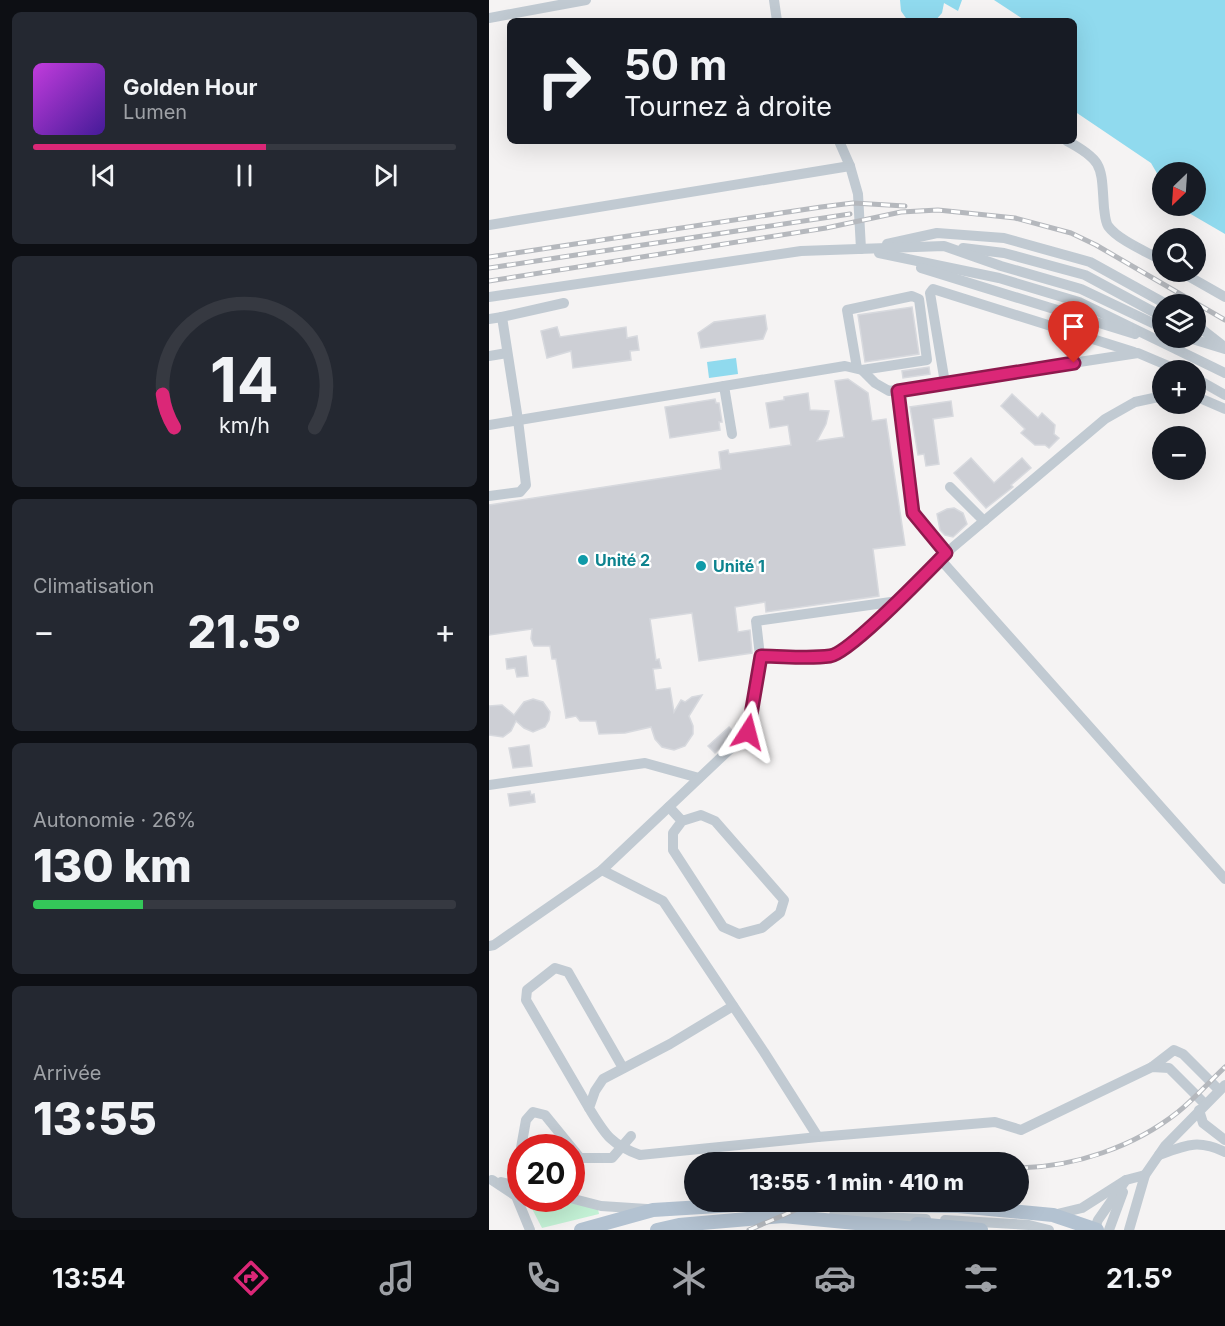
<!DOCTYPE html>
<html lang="fr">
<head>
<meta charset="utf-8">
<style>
	:root { --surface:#171b24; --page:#242831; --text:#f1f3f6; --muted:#9ea1a6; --line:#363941; --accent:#db2777 }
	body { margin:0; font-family:Inter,sans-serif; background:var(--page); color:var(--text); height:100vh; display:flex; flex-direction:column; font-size:22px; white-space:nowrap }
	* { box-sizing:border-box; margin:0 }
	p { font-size:20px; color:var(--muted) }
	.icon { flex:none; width:33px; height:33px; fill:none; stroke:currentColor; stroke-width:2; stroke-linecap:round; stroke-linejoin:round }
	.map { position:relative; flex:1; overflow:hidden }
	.panel { display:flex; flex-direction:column; gap:12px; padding:12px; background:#0d0f14; width:489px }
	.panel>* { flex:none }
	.top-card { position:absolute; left:18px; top:18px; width:570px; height:126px; border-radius:9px; box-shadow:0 6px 24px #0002; background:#171b24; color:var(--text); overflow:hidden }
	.needle { width:39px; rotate:205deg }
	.fabs { position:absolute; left:663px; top:162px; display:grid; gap:12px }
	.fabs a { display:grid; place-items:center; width:54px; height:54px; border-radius:50%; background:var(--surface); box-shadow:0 6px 24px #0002; font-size:30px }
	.speed { position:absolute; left:18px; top:1134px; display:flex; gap:12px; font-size:30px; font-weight:700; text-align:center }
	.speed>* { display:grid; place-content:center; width:78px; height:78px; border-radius:50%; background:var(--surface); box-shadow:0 6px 24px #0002; line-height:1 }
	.speed .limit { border:9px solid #d22; background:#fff; color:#111 }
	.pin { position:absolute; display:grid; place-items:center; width:51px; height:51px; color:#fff; margin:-62px -26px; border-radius:50% 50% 50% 0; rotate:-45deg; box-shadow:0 0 6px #0007 }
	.pin .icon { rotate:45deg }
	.me { position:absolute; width:66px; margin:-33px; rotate:9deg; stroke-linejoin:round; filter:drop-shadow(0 0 4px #0008) }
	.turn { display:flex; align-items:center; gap:21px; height:126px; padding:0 18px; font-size:27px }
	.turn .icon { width:78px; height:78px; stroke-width:2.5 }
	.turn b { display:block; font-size:42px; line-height:51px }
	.big { font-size:45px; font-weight:800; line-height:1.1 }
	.panel .tile { flex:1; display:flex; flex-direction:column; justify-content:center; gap:9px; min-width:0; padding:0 21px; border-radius:9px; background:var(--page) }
	.panel .dial { align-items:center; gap:0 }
	.dial svg { height:156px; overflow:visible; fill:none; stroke:var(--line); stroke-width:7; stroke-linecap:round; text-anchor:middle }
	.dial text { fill:var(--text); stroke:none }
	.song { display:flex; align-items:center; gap:18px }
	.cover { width:72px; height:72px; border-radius:9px; background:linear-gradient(135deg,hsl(290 70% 55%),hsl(260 70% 35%)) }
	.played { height:6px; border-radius:3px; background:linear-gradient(90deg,var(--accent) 55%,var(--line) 55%) }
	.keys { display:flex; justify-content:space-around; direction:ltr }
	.heat { display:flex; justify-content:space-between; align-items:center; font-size:33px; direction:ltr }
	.charge { height:9px; border-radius:4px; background:linear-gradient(90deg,#34c759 26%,var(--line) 0) }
	.trip { position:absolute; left:195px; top:1152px; width:345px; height:60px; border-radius:30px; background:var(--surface); box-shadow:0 6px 24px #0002; font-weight:800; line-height:60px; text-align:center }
	.tab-bar { display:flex; height:96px; justify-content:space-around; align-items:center; background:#090b0e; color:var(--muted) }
	.tab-bar .icon { width:42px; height:42px }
	.tab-bar .selected { color:var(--accent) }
	.tab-bar b { font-size:27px; color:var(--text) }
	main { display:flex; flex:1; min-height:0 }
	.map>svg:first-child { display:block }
</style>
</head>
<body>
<main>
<section class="panel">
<div class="tile">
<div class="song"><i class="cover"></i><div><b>Golden Hour</b><p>Lumen</p></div></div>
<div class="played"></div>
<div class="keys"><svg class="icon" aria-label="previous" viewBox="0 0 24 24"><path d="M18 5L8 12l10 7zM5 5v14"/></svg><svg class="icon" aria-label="pause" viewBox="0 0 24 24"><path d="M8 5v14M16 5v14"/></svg><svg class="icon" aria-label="next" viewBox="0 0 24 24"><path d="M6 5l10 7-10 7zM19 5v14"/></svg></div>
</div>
<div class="tile dial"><svg viewBox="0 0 100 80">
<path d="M14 69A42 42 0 1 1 86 69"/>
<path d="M14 69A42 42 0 0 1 8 52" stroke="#db2777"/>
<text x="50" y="56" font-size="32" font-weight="700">14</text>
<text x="50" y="72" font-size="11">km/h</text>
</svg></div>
<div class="tile"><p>Climatisation</p>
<div class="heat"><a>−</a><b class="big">21.5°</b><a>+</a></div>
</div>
<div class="tile"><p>Autonomie · 26%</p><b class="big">130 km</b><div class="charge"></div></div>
<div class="tile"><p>Arrivée</p><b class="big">13:55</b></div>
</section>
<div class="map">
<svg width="736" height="1230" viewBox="0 0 736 1230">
	<rect width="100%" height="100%" fill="#f5f3f3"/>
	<!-- green -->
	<path fill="#c3f1d5" d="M38,1199H66L109,1209L110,1214L53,1228Z"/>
	<!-- water -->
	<g fill="#90daee">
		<path d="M411,0H473L469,11L455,3L453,13L446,21H419L412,11Z"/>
		<path d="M505,0H736V234L688,206H706V172H674L673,182L662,163L585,111V21H537Z"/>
		<path d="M247,358L249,374L220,378L218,362Z"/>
	</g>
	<!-- building -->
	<g fill="#cdcfd5" stroke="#d7d9de" stroke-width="1.5">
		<path d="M423,307L430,354L376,362L369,315Z"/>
		<path d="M276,315L278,329L274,339L212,348L209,333L225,322Z"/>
		<path d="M68,327L71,337L137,327L138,338L148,336L150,350L141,351L142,360L84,368L82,351L58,358L52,331Z"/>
		<path d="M440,367L441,374L414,378L413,371Z"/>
		<path d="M359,379L379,393L383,421L397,419L416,545L384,549L390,596L277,612L276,602L246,607L249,632L261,630L263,653L210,661L203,613L161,619L167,660L170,659L172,668L164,669L167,690L181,688L185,712L192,700L196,702L203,697L213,695L200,716L204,726V734L196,746L185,750L173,747L166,739L162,727L136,733L110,734L107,721H91L87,716L77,718L67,659H63L61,646H45L42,639L43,629L0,635V505L232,469L230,452L239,450L240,454L302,445L299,425L281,428L277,403L295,400V397L319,393L321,410L340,411L337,424L328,441L355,437L346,381Z"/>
		<path d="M523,394L549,418L553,413L566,425L565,434L570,438L560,448L556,445H546L532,433L536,429L512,406Z"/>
		<path d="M226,399L227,403H230L233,422H230L231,430L181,438L176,407Z"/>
		<path d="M462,401L464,416L444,419L450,464L437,466L435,454L429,455L421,407Z"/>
		<path d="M482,458L505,483L533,458L542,468L522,485L524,487L497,508L465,473Z"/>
		<path d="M465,508L474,513L478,524L464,537L456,535L451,530L448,514L458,509Z"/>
		<path d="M37,656L39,676L28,677L26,668L18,669L17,659Z"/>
		<path d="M44,699L54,702L61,712L60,720L56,727L44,732L35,728L27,721L22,731L14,737L0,735V706L13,705L25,715L35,702Z"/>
		<path d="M240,727L246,734L226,753L219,746Z"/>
		<path d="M40,745L43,766L24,768L20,748Z"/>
		<path d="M41,791L42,795L45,794L46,802L21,806L19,794Z"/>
	</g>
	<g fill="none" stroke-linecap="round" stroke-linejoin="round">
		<!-- minor -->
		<g stroke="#c1cad2" stroke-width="10">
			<path d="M285,0L288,21"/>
			<path d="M0,18L97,0"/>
			<path d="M350,141L361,166L369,194L372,249"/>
			<path d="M578,141C616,161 612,168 615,208C616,214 616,221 619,226C629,240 658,252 674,261"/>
			<path d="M0,225L361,166"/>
			<path d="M398,244L448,233L515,238L601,262L677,304"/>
			<path d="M474,248L515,253L596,275L674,317"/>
			<path d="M390,253L510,278L590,302L736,373"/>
			<path d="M432,268L646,334"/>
			<path d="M692,272L736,297"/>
			<path d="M0,297L312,251L455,246L512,266L592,289L674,328"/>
			<path d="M0,319L13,317"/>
			<path d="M706,324L733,345"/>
			<path d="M700,338L736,349"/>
			<path d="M0,356L18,353"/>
			<path d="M368,368L358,310L423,296L430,299L438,360L373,370"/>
			<path d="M706,378L736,395"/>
			<path d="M456,383L441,293L444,289L645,352"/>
			<path d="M235,386L243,434"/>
			<path d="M706,396L736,409"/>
			<path d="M0,425L356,366L373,370L386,383L400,391L649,353L689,370"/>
			<path d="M0,496L31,492L37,485L29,420L13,317L75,303"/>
			<path d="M495,521L616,419L646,402L674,396"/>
			<path d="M457,553L495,521L461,487"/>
			<path d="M451,559L736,879"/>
			<path d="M271,656H343L356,648L409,601"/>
			<path d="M0,785L156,763L210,778"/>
			<path d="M180,807L193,821L184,833V850L234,927L250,934L273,928L291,913L295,900L226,821L212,815L193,821"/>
			<path d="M113,870L174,901L275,1052L329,1137L506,1122L532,1130L663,1067L680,1068L716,1104"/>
			<path d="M0,946L5,945L113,870L259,732L271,656L267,621L409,601L457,553L424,513L409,391"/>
			<path d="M244,1006L181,1044L114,1079L106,1091L100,1108C116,1134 121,1144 151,1155L329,1137"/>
			<path d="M663,1067L685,1050L694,1054L730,1090"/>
			<path d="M100,1108L37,1000L38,990L66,968L79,972L134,1068"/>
			<path d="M710,1110L714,1123L736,1140"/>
			<path d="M32,1148L37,1120L44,1112L56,1115L91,1158"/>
			<path d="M670,1155C697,1145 709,1139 736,1152"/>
			<path d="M86,1158H123L142,1136"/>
			<path d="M3,1180L27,1196L41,1230"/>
			<path d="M12,1182L32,1187"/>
			<path d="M81,1198L112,1206L158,1209"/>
			<path d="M345,1215L437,1219"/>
			<path d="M564,1215L593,1208L637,1180"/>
			<path d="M456,1220L540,1225L560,1230"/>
			<path d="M605,1230L609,1220L637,1180L656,1175"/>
			<path d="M620,1230L634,1192"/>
			<path d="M640,1230L656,1175L676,1146L736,1085"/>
		</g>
		<!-- major -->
		<g stroke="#b3c2d1" stroke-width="14">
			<path d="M428,1224L492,1230"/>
			<path d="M92,1230L164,1210L278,1203L469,1206L564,1215L608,1230"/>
			<path d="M168,1230L190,1225L294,1216L439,1230"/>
		</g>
		<defs>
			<g id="rail">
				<path d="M0,257L332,207L364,203L416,206"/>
				<path d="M0,268L361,214"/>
				<path d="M0,281L337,228L412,212L449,210L526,218L582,233L607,245L736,320"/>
				<path d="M530,1168C585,1167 645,1147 689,1112C706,1098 720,1082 736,1067"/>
				<path d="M260,1230L325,1202"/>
			</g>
		</defs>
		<!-- rail casing -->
		<use href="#rail" stroke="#b5b8bd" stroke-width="5"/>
		<!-- rail -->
		<use href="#rail" stroke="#fff" stroke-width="3" stroke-dasharray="9" stroke-linecap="butt"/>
	</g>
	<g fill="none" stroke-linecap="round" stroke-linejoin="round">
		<defs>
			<path id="route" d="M259,732L272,656C294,656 319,659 341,656C361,653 439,571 457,553L424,513L409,391L585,363"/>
		</defs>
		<!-- route casing -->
		<use href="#route" stroke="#8e194d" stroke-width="15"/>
		<!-- route -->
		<use href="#route" stroke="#db2777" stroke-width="10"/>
	</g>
	<!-- markers -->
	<g fill="#0f9aa8" stroke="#fff" stroke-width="2">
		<circle cx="94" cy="560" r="6"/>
		<circle cx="212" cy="566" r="6"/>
	</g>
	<g text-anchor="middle" stroke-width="4.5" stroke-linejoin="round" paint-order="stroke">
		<!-- culture labels -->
		<g font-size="16" font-weight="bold" fill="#0d838f" stroke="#fff" text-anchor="start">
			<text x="106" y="566">Unité 2</text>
			<text x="224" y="572">Unité 1</text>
		</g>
	</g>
</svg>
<div class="fabs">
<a><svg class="needle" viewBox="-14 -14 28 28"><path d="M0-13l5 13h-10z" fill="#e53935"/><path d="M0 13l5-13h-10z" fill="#9ea1a6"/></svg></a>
<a><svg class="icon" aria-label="search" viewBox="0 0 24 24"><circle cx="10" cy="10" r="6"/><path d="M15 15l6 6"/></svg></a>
<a><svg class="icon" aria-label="layers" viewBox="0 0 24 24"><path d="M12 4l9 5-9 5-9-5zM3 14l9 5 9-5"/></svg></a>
<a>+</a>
<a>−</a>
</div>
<div class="speed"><div class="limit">20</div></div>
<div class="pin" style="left:585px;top:363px;background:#d93025"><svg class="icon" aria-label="arrive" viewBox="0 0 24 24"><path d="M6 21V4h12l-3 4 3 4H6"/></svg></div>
<svg class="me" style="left:259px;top:732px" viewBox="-20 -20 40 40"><path d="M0-17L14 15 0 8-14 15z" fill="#db2777" stroke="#fff" stroke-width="4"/></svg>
<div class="trip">13:55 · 1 min · 410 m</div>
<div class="top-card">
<div class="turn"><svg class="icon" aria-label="right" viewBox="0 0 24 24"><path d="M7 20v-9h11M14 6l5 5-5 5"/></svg><div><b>50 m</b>Tournez à droite</div></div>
</div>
</div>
</main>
<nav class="tab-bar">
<b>13:54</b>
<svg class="icon selected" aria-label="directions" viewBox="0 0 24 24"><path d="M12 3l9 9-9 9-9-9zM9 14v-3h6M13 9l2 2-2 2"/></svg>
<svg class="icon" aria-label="music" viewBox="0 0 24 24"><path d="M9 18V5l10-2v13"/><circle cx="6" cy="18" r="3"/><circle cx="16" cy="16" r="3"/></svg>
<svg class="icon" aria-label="phone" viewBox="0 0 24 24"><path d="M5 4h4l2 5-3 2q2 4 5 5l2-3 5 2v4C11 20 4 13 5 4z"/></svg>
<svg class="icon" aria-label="climate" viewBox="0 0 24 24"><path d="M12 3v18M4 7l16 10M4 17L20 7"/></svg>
<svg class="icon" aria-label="car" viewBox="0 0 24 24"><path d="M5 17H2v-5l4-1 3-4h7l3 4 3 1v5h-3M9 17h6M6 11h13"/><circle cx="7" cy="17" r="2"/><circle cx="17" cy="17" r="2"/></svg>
<svg class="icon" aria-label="filters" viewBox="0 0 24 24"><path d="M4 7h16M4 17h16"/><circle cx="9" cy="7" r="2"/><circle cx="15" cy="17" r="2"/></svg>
<b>21.5°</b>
</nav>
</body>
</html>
